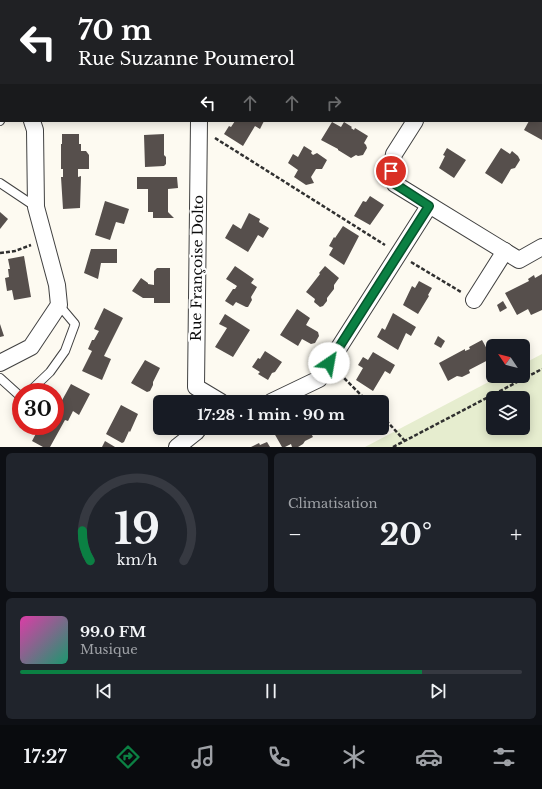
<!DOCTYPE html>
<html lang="fr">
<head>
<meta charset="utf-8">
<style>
	:root { --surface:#171b24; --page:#20242c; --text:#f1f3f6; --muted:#9ea1a6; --line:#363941; --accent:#0b8043 }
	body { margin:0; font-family:"Libre Baskerville",serif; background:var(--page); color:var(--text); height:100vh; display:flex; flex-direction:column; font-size:15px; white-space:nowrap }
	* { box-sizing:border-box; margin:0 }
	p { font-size:13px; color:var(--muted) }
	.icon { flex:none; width:22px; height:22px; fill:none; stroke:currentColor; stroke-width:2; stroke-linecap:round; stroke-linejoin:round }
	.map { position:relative; height:447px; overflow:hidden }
	.panel { display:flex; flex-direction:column; gap:6px; padding:6px; background:#0d0f14; flex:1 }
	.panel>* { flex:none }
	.guide { position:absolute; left:0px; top:0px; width:542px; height:122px; box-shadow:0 2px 10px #0003; background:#202124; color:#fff; overflow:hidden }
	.needle { width:26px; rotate:305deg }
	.buttons { position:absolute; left:486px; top:339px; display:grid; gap:8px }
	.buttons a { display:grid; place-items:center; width:44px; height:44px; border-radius:6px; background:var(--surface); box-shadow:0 2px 10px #0003; font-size:20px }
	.speed { position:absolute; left:12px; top:383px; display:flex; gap:8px; font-size:20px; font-weight:700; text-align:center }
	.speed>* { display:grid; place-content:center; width:52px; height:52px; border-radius:50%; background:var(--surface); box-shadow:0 2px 10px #0003; line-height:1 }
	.speed .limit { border:6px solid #d22; background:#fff; color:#111 }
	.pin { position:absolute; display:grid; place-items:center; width:34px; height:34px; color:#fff; margin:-17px; border:2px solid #fff; border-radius:50%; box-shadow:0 1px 4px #0007 }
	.me { position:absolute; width:44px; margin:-22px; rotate:33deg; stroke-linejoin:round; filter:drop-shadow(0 0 3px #0008) }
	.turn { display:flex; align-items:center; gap:14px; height:84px; padding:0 12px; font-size:18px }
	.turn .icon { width:52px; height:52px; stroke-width:2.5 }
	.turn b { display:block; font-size:28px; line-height:34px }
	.lanes { display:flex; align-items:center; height:38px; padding:0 12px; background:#0003; justify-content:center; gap:20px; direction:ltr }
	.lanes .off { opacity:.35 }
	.big { font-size:30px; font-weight:700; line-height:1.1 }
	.panel .widget { flex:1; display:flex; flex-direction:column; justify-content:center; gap:6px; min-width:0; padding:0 14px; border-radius:6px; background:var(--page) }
	.panel .dial { align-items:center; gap:0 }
	.dial svg { height:104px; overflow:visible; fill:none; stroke:var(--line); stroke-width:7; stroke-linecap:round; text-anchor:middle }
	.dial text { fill:var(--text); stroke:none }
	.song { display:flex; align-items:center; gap:12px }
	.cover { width:48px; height:48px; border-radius:6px; background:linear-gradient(135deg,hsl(320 70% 55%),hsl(160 70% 35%)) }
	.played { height:4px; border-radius:2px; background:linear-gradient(90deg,var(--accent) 80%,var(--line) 80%) }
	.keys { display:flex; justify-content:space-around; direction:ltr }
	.heat { display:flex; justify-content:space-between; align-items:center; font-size:22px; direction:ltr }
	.panel .tiles { flex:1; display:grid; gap:6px; grid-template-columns:1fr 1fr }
	.widget:last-child { grid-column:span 2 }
	.trip { position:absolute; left:153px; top:395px; width:236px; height:40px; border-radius:6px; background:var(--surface); box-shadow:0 2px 10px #0003; font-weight:700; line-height:40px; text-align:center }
	.tab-bar { display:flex; height:64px; justify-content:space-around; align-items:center; background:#090b0e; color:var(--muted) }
	.tab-bar .icon { width:28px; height:28px }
	.tab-bar .current { color:var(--accent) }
	.tab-bar b { font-size:18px; color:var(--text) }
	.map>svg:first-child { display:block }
</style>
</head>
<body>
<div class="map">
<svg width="542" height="447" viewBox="0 0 542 447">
	<rect width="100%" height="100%" fill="#fdfaf1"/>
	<!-- pitch -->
	<path fill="#e6edcf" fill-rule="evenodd" d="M542,354V447H365L500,376H523V364ZM493,398H523V428H493Z"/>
	<!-- building -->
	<g fill="#564f4c">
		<path d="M235,121H264L260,129L255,126L243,146L224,134L229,126L231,127Z"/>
		<path d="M529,121H542V140L524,130Z"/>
		<path d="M332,122L341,127L344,122L352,127L351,128L354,130L355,128L368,136L364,143L366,145L367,148L363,155L358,156L356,155L351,158L338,150V149L321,140Z"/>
		<path d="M62,134H79V144H81V151H86L89,155V169H78V177L81,176L80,208L63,209L61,177H63V169H61V144H62Z"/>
		<path d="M164,134V155L166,157V164L164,166L145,167L144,135Z"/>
		<path d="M304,146L312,151L311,153L313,155L317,153L327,160L322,169H316L311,177L314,183L306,185L294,177L298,170L288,163L293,154L298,157Z"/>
		<path d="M447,148L466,160L454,178L439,168L445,156L443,155Z"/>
		<path d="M501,148L510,154L512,151L518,156L520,160L515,168L511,169L502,184L485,173Z"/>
		<path d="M137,177H177L178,188L168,189V212L174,218H153V212H148V189H137Z"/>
		<path d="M370,196L384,205L370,225L354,216L363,201L366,202Z"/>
		<path d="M105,201L129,209L124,224L116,222L110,240L95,235Z"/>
		<path d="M0,212L8,219L0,229Z"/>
		<path d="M249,213L260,219L259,222L269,228L263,238L258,235L248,252L225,238L233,224L241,229Z"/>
		<path d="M343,226L359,236L344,265L329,255L333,248L329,246L334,237L335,238Z"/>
		<path d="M91,249H117V263H101L98,279L84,273Z"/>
		<path d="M24,256L31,297L14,300L12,290L7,291L5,278L9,277L8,269H10L8,259Z"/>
		<path d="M235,266L254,279L251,283L257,287L251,297L252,300L248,307H246L236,302L233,306L225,301L233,289H235L237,286L226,279Z"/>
		<path d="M325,266L339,278L334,285V289L327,298V301L323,306L320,307L314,302L315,299L306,292L320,274L319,273Z"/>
		<path d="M157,268H170V303H154V298H143L132,291L141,278L148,283V284L154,285V271Z"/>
		<path d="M542,274V310L531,315L528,309L517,315L505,293L529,281L528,279L534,275L535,278Z"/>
		<path d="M419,281L432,288L428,295L429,296L418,314L403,305L412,286L415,288Z"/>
		<path d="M503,301L507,308L500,312L497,305Z"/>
		<path d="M104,308L123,318L104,356L111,359L102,380L82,371L92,351L88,349L92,340H94L99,331L94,329Z"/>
		<path d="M297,309L310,318L306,325L318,332L319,336L315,343L311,344L302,339L298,346L280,335Z"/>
		<path d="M393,313L416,327L411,336L406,333L398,350L377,337L382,328L385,330Z"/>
		<path d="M225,314L250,330L233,357L215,347L227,328L219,324Z"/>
		<path d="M0,324L4,336L0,337Z"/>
		<path d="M438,336L445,341L441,348L434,344Z"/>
		<path d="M482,340L492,358L469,370L470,373L462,377L457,376L448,381L439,363L465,349V351L470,349L469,347Z"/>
		<path d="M265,351L282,362L275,372L272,373L268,380L258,374L260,372L252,367L258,358L260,359Z"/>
		<path d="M373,352L395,365L390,374L385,371L373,391L356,380L363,368L358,365L363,357L368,360Z"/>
		<path d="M145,360L160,368L153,382V385L150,391L147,392L131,383Z"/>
		<path d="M71,384L90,394L79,415L73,411L68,421L65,420L50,447H43L32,441L40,426H55V408L58,403L60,404Z"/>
		<path d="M121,405L138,414L130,432L129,431L124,442L122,443L106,434Z"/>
		<path d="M282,428L283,430L287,428H308L313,437L305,441L303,444L298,447H292L291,444L285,447H282L274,433Z"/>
		<path d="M105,441L115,447H102Z"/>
		<path d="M267,442L270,447H251L259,443L260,445Z"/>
	</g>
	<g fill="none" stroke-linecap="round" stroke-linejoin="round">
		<defs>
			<g id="service">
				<path d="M0,121L1,119"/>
				<path d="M0,183L36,207"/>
				<path d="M0,378L21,397"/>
				<path d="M29,392L50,372L65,351L75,324L59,305"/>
			</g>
			<g id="minor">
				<path d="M270,0V1"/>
				<path d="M429,0L430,1"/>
				<path d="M0,66L1,67"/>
				<path d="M541,77L542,76"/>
				<path d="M199,121L196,387L221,402"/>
				<path d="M415,121L394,154L391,171L395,184L519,260L542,247"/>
				<path d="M474,300L505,251"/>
				<path d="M0,363L31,347L59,305L57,285L36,207L35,130L32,121"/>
				<path d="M271,402L319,379L429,206"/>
				<path d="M177,447L196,432L199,428"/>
			</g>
		</defs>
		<!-- service casing -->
		<use href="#service" stroke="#414141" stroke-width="10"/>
		<!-- minor casing -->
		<use href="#minor" stroke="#414141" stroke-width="18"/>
		<!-- path -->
		<g stroke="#303030" stroke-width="2.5" stroke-dasharray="4 2" stroke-linecap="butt">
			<path d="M74,1V0"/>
			<path d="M215,138L385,245"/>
			<path d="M0,253L15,251L31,245"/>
			<path d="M411,262L461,292"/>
			<path d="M340,374L368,402"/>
			<path d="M382,416L405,441"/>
			<path d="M393,447L542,369"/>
		</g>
		<!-- service -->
		<use href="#service" stroke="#fff" stroke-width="8"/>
		<!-- minor -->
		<use href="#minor" stroke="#fff" stroke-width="16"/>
	</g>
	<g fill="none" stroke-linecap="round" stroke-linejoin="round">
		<defs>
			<path id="route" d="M329,363L429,206L395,184L391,171"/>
		</defs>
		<!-- route casing -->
		<use href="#route" stroke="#07532c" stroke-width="10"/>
		<!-- route -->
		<use href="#route" stroke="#0b8043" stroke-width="7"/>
	</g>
	<g text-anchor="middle" stroke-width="4" stroke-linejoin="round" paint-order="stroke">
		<!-- street labels -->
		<g font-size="14" fill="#0e0e0e" stroke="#fff">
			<text transform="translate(197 268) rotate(-89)" y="5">Rue Françoise Dolto</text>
		</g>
	</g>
</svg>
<div class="buttons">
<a><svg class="needle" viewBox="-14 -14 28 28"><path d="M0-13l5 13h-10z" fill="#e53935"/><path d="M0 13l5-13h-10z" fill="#9ea1a6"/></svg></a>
<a><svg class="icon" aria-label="layers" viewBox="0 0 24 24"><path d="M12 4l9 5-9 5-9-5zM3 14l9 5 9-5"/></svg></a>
</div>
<div class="speed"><div class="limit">30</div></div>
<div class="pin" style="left:391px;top:171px;background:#d93025"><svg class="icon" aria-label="arrive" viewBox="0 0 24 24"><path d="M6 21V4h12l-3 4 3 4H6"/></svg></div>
<svg class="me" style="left:329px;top:363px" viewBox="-20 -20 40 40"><circle r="19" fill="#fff"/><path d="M0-13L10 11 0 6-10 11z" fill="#0b8043"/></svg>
<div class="trip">17:28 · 1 min · 90 m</div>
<div class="guide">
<div class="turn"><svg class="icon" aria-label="left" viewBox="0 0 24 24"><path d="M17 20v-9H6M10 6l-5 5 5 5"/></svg><div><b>70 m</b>Rue Suzanne Poumerol</div></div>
<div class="lanes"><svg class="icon" aria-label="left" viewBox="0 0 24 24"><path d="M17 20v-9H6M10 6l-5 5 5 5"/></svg><svg class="icon off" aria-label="ahead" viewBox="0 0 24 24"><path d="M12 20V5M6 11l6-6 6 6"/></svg><svg class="icon off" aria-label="ahead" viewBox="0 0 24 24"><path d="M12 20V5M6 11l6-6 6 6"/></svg><svg class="icon off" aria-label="right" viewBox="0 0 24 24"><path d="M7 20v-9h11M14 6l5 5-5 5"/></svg></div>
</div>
</div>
<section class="panel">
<div class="tiles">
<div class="widget dial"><svg viewBox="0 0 100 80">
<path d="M14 69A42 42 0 1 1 86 69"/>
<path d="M14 69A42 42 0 0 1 8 46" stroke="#0b8043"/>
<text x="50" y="56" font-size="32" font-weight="700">19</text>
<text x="50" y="72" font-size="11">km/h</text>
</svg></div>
<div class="widget"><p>Climatisation</p>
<div class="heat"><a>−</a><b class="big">20°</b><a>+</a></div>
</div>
<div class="widget">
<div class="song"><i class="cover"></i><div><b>99.0 FM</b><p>Musique</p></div></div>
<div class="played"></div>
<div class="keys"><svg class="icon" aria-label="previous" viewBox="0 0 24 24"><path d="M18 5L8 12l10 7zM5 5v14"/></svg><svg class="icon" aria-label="pause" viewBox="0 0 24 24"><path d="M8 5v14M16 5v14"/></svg><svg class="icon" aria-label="next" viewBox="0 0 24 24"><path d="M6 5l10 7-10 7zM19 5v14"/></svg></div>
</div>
</div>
</section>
<nav class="tab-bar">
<b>17:27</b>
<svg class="icon current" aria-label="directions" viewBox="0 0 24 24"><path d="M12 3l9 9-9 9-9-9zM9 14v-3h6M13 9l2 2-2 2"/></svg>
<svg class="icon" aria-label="music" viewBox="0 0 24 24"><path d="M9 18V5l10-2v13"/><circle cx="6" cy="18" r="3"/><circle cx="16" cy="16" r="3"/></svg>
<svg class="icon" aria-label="phone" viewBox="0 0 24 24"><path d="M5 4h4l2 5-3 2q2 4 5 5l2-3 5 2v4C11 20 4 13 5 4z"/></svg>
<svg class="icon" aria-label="climate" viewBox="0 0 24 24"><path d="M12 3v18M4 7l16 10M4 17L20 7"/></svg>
<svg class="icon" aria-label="car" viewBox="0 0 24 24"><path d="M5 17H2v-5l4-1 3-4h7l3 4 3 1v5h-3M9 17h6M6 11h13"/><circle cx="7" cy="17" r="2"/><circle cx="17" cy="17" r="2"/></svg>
<svg class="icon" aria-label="filters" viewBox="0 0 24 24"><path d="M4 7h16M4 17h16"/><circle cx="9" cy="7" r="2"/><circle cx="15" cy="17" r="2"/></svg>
</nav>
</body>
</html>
